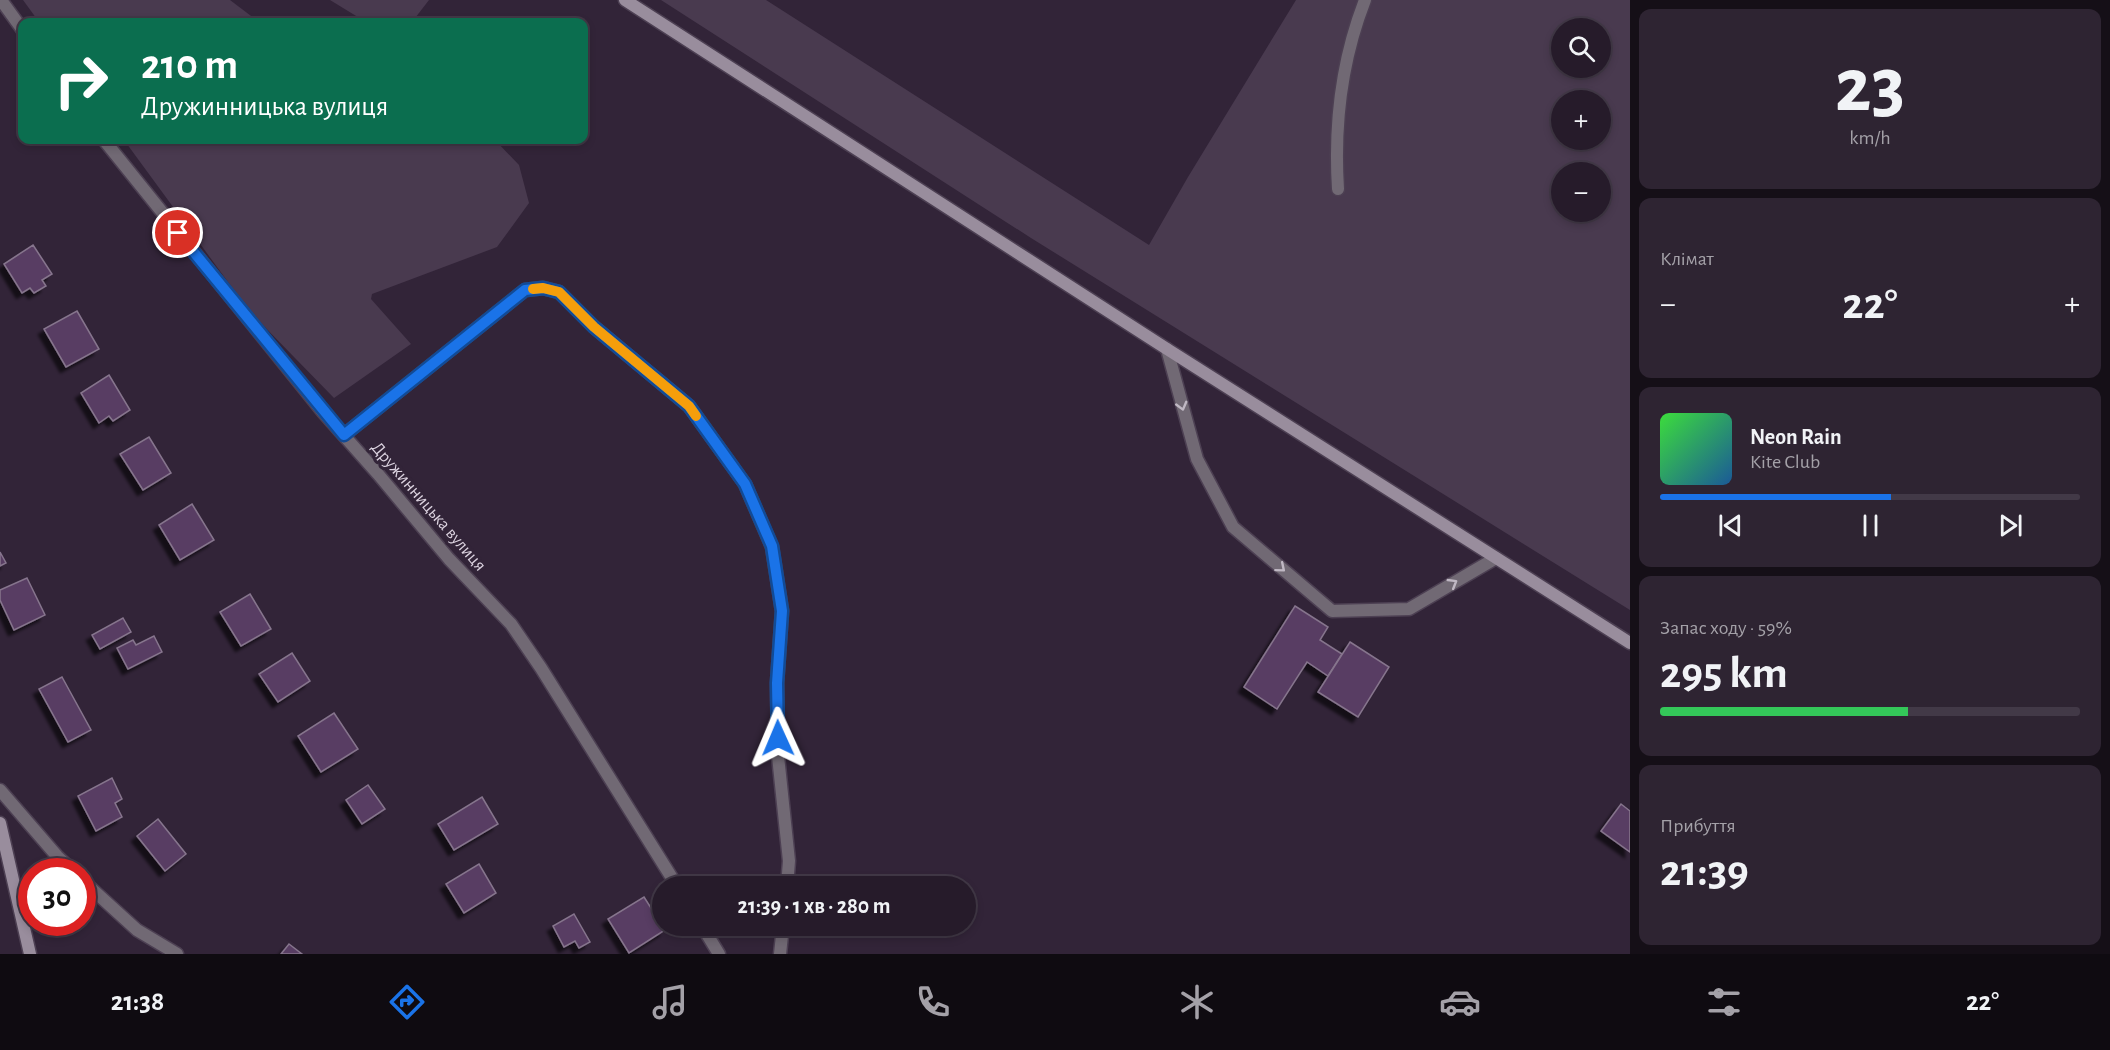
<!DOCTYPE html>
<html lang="uk">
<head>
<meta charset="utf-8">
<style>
	:root { --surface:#261b2a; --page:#2e2432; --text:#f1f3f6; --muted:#a4a1a8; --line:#423947; --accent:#1a73e8 }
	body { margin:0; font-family:"Alegreya Sans",sans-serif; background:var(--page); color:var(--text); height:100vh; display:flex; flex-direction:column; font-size:22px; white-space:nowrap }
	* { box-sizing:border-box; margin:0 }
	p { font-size:20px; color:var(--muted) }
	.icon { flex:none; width:33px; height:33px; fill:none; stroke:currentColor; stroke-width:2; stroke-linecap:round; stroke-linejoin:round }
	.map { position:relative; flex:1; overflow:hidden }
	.side { display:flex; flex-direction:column; gap:9px; padding:9px; background:#150f17; width:480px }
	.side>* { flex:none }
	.top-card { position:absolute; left:18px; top:18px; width:570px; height:126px; border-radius:12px; box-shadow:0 3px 9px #0003,0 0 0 2px var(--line); background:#0b6e4f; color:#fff; overflow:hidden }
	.controls { position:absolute; left:1551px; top:18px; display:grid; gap:12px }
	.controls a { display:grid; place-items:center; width:60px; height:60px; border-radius:50%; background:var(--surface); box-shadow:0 3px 9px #0003,0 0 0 2px var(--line); font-size:30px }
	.speed { position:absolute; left:18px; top:858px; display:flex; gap:12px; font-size:30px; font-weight:700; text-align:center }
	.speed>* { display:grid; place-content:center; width:78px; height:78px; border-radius:50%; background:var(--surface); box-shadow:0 3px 9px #0003,0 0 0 2px var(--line); line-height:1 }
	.speed .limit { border:9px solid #d22; background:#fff; color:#111 }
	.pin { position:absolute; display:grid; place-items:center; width:51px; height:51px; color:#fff; margin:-26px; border:3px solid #fff; border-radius:50%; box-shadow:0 2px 6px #0007 }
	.me { position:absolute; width:66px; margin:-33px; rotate:359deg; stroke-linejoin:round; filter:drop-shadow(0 0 4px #0008) }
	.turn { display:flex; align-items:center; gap:21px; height:126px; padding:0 24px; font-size:27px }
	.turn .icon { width:78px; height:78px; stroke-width:2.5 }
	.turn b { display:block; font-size:42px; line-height:51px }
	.big { font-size:45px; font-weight:600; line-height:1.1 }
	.side .card { flex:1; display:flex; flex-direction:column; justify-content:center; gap:9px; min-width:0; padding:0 21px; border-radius:12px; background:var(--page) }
	.side .dial { align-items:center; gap:0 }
	.dial b { font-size:78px; line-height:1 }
	.song { display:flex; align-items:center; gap:18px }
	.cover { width:72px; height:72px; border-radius:9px; background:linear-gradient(135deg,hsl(120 70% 55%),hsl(210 70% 35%)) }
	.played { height:6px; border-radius:3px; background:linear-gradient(90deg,var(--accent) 55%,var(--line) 55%) }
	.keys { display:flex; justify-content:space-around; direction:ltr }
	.heat { display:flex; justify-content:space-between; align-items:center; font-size:33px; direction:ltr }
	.charge { height:9px; border-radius:4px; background:linear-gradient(90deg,#34c759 59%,var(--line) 0) }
	.trip { position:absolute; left:652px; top:876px; width:324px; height:60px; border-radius:30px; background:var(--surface); box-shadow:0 3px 9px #0003,0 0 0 2px var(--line); font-weight:600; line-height:60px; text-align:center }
	.dock { display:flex; height:96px; justify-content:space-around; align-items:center; background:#0f0b11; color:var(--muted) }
	.dock .icon { width:42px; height:42px }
	.dock .active { color:var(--accent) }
	.dock b { font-size:27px; color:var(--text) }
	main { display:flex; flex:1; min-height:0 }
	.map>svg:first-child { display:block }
</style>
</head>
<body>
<main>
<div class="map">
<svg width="1630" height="954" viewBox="0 0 1630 954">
	<defs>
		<filter id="shadow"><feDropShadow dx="-5.5" dy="5.5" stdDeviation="1.5" flood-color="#0009"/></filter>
	</defs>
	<rect width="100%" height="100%" fill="#322438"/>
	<!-- green -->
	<g fill="#493a4f" fill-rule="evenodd">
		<path d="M23,0H230L259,22H39Z"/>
		<path d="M330,0H429L412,22H366Z"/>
		<path d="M661,0H766L1149,245L1188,177L1296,0H1630V610L1031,238ZM1562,28H1600V68H1562ZM1562,100H1600V140H1562ZM1562,172H1600V212H1562Z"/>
		<path d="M124,140H495L519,165L529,203L497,247L372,294L371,299L411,344L334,398L250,312Z"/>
	</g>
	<!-- building -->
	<g fill="#593e63" stroke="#86758d" stroke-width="1.5" filter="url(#shadow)">
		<path d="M33,245L52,274L42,280L46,286L34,293L30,288L22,293L4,264Z"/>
		<path d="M77,311L99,349L66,367L44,329Z"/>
		<path d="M109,375L130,410L113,421L109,416L99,423L81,393Z"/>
		<path d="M149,437L171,473L143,490L120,454Z"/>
		<path d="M192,504L214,540L180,560L159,525Z"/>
		<path d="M0,552L6,563L0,566Z"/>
		<path d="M27,578L45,615L14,630L0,600V590Z"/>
		<path d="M250,594L271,629L241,646L220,612Z"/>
		<path d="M1295,606L1328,627L1320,640L1342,654L1328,676L1307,662L1277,709L1244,687Z"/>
		<path d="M123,618L131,632L100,649L92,635Z"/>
		<path d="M154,636L162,652L128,669L117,648L133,640L136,645Z"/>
		<path d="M1350,642L1389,667L1358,717L1318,692Z"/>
		<path d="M292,653L310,681L278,702L259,674Z"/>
		<path d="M62,677L91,730L68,742L39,689Z"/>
		<path d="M334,713L358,749L321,772L298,736Z"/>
		<path d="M112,778L122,799L115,803L122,817L96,831L78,796Z"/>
		<path d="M368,785L385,809L362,824L346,800Z"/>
		<path d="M482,797L498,824L454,850L438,824Z"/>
		<path d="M1621,804L1630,811V852L1601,831Z"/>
		<path d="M158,819L186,854L165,871L137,836Z"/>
		<path d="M479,864L496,893L464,913L446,884Z"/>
		<path d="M644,897L665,930L629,953L608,919Z"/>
		<path d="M574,914L590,942L579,948L575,941L564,947L553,926Z"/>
		<path d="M289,944L302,954H281Z"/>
	</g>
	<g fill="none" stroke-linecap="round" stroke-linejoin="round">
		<defs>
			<g id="lane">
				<path d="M1338,189C1334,125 1342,59 1365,0"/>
				<path d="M1167,349L1197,459L1233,527L1332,611L1409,609L1496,558"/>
			</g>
			<g id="street">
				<path d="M1,0L22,29"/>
				<path d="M104,140L323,412L378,474L449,559L511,624L541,668L677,886"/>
				<path d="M344,435L525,290L543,288L559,292L594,327L689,406L745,484L772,547L782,611L777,683L778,756L789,861L787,886"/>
				<path d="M0,790L57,856L74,872"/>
				<path d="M82,880L137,930L177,954"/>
				<path d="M702,926L719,954"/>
				<path d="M780,954L783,926"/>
			</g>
			<g id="secondary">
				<path d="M625,0L1167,349L1630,643"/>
				<path d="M0,823L30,954"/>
			</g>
		</defs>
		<!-- lane casing -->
		<use href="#lane" stroke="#4d4053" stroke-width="15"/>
		<!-- street casing -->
		<use href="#street" stroke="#4d4053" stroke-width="15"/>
		<!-- secondary casing -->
		<use href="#secondary" stroke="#4d4053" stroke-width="15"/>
		<!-- lane -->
		<use href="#lane" stroke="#716974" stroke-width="12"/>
		<!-- street -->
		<use href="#street" stroke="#716974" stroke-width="12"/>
		<!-- secondary -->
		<use href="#secondary" stroke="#998d9d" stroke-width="12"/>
	</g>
	<!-- one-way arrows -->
	<defs><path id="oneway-chevron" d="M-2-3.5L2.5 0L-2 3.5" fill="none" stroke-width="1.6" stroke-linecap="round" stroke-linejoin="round" transform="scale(1.5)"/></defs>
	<g stroke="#c0b8c4">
		<use href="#oneway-chevron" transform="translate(1182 406) rotate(75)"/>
		<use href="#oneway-chevron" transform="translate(1281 568) rotate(40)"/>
		<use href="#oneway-chevron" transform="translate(1453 583) rotate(-31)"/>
	</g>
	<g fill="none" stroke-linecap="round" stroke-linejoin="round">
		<defs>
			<path id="route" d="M178,233L344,435L525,290L543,288L559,292L594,327L689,406L745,484L772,546L782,611L777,683L778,738"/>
		</defs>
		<!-- route casing -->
		<use href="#route" stroke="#114b97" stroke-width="15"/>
		<!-- route -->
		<use href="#route" stroke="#1a73e8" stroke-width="10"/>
		<!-- slow -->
		<path stroke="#f59e0b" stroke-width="10" d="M533,289L543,288L559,292L594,327L689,406L696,416"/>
	</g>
	<g text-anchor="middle" stroke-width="6" stroke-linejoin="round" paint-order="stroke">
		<!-- street labels -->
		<g font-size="18" fill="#dbd2df" stroke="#322438">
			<text transform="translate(429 506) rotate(49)" y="6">Дружинницька вулиця</text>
		</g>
	</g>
</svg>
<div class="controls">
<a><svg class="icon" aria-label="search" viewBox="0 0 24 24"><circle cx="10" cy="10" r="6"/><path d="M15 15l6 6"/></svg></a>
<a>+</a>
<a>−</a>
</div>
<div class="speed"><div class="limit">30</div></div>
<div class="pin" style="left:178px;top:233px;background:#d93025"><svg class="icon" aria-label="arrive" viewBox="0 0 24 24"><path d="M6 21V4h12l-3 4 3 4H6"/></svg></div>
<svg class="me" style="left:778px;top:738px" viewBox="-20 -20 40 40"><path d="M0-17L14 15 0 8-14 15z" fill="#1a73e8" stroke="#fff" stroke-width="4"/></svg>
<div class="trip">21:39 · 1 хв · 280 m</div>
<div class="top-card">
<div class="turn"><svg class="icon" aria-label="right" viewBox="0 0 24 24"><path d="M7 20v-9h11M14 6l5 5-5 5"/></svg><div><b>210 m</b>Дружинницька вулиця</div></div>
</div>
</div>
<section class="side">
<div class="card dial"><b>23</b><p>km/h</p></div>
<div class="card"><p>Клімат</p>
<div class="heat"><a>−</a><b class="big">22°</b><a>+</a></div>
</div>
<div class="card">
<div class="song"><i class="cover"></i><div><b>Neon Rain</b><p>Kite Club</p></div></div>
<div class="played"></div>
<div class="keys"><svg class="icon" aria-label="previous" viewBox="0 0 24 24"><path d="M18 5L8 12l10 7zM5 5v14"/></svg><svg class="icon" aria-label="pause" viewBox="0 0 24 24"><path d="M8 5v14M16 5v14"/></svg><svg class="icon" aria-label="next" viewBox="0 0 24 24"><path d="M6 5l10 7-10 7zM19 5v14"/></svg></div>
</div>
<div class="card"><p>Запас ходу · 59%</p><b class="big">295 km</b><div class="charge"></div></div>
<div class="card"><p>Прибуття</p><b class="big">21:39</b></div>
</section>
</main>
<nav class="dock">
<b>21:38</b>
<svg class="icon active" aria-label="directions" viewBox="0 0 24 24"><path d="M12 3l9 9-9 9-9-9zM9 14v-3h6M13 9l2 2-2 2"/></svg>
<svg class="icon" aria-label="music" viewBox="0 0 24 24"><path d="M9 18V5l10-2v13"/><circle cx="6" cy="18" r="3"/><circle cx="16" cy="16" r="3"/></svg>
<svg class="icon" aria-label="phone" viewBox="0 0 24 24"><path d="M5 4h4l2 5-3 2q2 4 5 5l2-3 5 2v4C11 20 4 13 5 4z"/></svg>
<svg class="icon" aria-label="climate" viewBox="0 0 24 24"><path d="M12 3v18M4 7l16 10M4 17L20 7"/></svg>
<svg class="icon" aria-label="car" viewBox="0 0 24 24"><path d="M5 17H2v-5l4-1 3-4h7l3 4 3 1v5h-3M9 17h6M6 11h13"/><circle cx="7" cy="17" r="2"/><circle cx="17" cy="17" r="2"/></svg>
<svg class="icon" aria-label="filters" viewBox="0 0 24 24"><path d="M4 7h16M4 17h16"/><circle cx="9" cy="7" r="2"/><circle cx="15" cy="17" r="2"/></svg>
<b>22°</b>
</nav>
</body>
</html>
